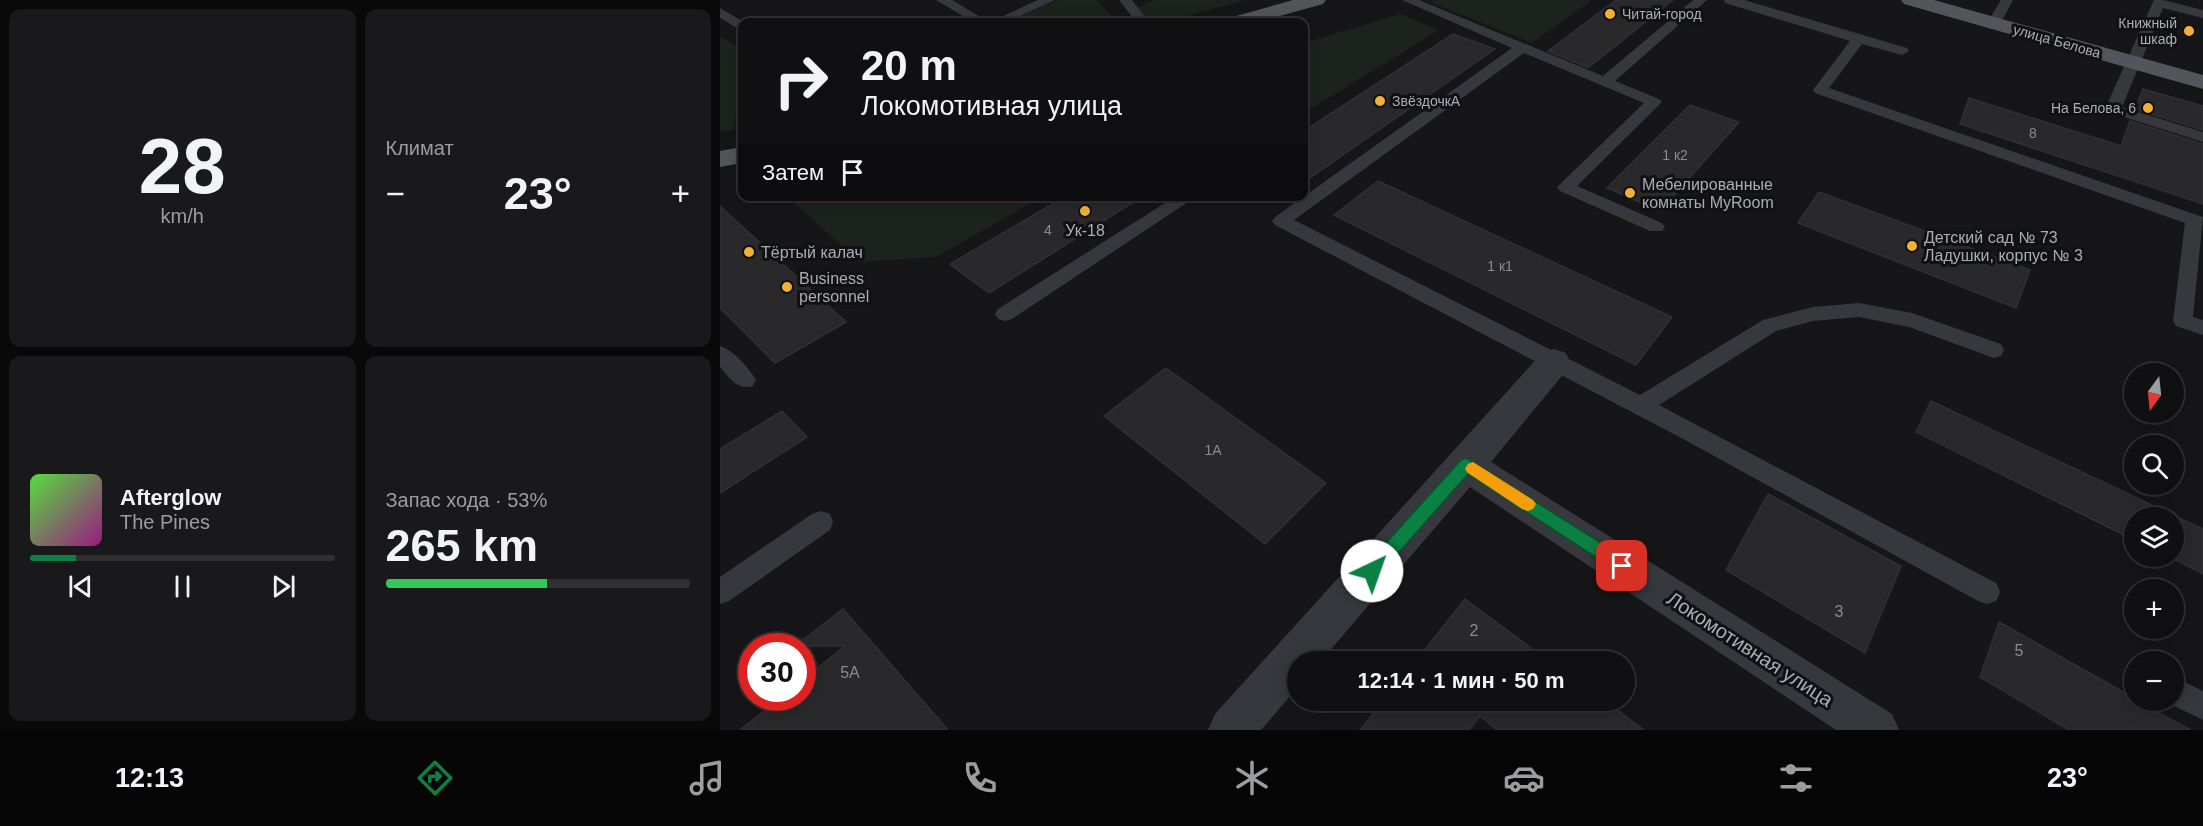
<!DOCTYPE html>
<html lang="ru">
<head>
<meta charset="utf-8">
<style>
	:root { --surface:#101012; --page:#19191b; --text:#f1f3f6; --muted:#9c9d9f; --line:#303032; --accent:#0b8043 }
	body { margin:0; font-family:Arial,sans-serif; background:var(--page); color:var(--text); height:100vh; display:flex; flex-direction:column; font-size:22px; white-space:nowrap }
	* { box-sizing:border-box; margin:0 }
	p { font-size:20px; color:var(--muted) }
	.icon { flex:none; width:33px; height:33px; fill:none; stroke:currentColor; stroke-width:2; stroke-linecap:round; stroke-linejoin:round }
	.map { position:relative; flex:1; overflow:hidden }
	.panel { display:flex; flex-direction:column; gap:9px; padding:9px; background:#09090a; width:720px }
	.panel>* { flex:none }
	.guide { position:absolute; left:18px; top:18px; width:570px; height:183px; border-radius:12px; box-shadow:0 3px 15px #0003,0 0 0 2px var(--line); background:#101012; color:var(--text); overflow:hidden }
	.needle { width:39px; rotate:195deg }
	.buttons { position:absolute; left:1404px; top:363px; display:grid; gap:12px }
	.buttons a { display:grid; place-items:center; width:60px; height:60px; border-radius:50%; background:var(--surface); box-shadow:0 3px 15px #0003,0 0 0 2px var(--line); font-size:30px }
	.speed { position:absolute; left:18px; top:633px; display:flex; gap:12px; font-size:30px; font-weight:700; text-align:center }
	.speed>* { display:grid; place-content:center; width:78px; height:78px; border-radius:50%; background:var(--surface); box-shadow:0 3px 15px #0003,0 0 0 2px var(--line); line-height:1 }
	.speed .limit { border:9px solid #d22; background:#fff; color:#111 }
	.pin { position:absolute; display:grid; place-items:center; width:51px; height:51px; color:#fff; margin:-26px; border-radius:12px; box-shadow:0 3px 9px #0006 }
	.me { position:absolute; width:66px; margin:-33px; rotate:42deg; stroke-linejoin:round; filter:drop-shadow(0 0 4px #0008) }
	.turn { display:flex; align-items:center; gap:21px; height:126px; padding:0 24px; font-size:27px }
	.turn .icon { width:78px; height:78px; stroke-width:2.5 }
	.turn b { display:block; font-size:42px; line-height:51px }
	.then { display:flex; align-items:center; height:57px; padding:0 24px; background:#0003; gap:12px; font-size:22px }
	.big { font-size:45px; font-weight:600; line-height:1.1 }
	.panel .tile { flex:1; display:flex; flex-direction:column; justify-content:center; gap:9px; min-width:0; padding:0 21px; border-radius:12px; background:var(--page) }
	.panel .dial { align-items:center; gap:0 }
	.dial b { font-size:78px; line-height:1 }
	.song { display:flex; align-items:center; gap:18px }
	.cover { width:72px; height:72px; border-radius:9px; background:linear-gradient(135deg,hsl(110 70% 55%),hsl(310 70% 35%)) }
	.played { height:6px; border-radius:3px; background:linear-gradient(90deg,var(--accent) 15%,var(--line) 15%) }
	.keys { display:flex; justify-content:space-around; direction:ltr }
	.heat { display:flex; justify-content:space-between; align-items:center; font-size:33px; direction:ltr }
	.charge { height:9px; border-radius:4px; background:linear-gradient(90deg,#34c759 53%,var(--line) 0) }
	.panel .tiles { flex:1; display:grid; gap:9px; grid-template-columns:repeat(2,1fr) }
	.trip { position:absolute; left:567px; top:651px; width:348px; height:60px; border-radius:30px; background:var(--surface); box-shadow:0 3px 15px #0003,0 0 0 2px var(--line); font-weight:600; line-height:60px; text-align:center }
	.dock { display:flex; height:96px; justify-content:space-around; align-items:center; background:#060607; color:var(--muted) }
	.dock .icon { width:42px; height:42px }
	.dock .active { color:var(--accent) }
	.dock b { font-size:27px; color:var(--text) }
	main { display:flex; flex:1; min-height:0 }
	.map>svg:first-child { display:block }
</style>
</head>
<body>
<main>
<section class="panel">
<div class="tiles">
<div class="tile dial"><b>28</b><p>km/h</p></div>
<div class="tile"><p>Климат</p>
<div class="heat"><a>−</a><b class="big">23°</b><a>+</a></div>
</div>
<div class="tile">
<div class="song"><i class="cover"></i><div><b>Afterglow</b><p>The Pines</p></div></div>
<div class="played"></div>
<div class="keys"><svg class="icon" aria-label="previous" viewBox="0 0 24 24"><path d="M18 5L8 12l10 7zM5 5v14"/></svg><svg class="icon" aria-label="pause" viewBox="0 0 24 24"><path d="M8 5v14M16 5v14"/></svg><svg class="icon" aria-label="next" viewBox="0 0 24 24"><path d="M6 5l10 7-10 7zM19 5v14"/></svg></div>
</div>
<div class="tile"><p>Запас хода · 53%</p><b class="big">265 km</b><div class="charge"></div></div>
</div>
</section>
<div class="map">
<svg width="1483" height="730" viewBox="0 0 1483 730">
	<rect width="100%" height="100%" fill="#161618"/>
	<!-- green -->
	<g fill="#1c231d">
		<path d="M338,0H377L396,22H286Z"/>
		<path d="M434,0H527L443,22H426L415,9Z"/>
		<path d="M717,0H872L812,43L710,2Z"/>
		<path d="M680,14L719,30L584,113V43Z"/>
		<path d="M0,37L20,47L22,81L14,130L0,131Z"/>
		<path d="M83,196H322V197L216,257L140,262L71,200Z"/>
	</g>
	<!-- building -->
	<g fill="#29292c" stroke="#303034" stroke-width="1.5">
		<path d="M896,0H953L868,68L828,51Z"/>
		<path d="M733,34L775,49L584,182V131Z"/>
		<path d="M1423,89L1483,106V130L1415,109Z"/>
		<path d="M1249,98L1401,146L1410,121L1483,144V204L1240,124Z"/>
		<path d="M970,105L1019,122L940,211L887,188Z"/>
		<path d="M658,181L952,317L916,365L614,215Z"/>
		<path d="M1099,192L1310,270L1296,308L1078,223Z"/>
		<path d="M346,196H423L269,293L230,264Z"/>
		<path d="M0,206L126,322L55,363L0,308Z"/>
		<path d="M446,368L606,483L545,544L384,416Z"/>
		<path d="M1211,401L1483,529V574L1448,556H1454V518H1414V540L1196,432Z"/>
		<path d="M62,411L87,437L0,493V449Z"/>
		<path d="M1048,494L1181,566L1145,653L1006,570Z"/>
		<path d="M745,599L830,662H695Z"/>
		<path d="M123,609L155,646L228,730H20L61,698H82V680L125,646H75Z"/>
		<path d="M1279,622L1414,698V700L1471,730H1349L1260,677Z"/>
		<path d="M664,700H884L924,730H777L760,716L749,730H640Z"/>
	</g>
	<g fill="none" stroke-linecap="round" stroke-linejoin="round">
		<!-- service -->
		<g fill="#37383d" fill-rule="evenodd">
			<path d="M216,0H232L269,22H253Z"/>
			<path d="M318,0H335L287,22H270Z"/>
			<path d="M399,0H412L429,22H416Z"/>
			<path d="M682,0H699L883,76L973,0H987L895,81L939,99L942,102L857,186L942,223L945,227L942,231H930L840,191L837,187L924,103L804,53L574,220L920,395L1043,320L1093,307L1139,303L1192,313L1281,344L1284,350L1281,356L1274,358L1189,327L1139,317L1093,321L1056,331L939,405L1276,583L1280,592L1276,601L1267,604L1258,601L967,441L555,225L552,221L555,217L792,48Z"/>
			<path d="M1004,0H1024L1187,48L1189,51L1182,55L1142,44L1109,88L1483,217L1473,317L1483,320V335L1456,326L1453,321L1465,223L1095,93L1093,90L1130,41L1005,3Z"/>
			<path d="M1281,0H1293L1279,26H1269L1267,23Z"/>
			<path d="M1434,0H1443L1483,10V18L1443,8L1402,107L1483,132V142L1388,112L1385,109Z"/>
			<path d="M0,8L24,22H22V31L0,18Z"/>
			<path d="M456,196H477L292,319L285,321L278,319L275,314L278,309Z"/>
			<path d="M0,346C13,350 29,368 36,380L33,386C17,391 10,378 0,367Z"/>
			<path d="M101,511L110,514L113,522L110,530L9,601L0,604V577L92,514Z"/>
			<path d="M1454,677L1483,691V720L1444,701L1454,700Z"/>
		</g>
		<!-- minor -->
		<path fill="#37383d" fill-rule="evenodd" d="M834,349L846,353L850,362L846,371L771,462L1172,714L1179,730H1116L750,487L600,662H578V687L541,730H488L495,714L822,353Z"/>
		<!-- primary -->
		<g fill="#53555c" fill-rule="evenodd">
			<path d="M573,0H606L603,4L538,22H505L509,18Z"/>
			<path d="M1181,0H1214L1483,75V89L1184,4Z"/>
			<path d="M22,147V163L0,167V151Z"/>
		</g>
	</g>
	<!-- route -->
	<path fill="#0b8043" stroke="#07532c" stroke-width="1.5" d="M746,458L908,560L911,566L908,571L902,573L897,571L748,474L658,576L652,578L646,576L644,571L646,565L741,460Z"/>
	<!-- slow -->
	<path fill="#f59e0b" d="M753,462L813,500L816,504L813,509L808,511L802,509L748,473L745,469L748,464Z"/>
	<!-- markers -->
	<g fill="#f2b134" stroke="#111113" stroke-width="2">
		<circle cx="890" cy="14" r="6"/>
		<circle cx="1469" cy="31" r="6"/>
		<circle cx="660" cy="101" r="6"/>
		<circle cx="1428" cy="108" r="6"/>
		<circle cx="910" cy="193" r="6"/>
		<circle cx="365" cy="211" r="6"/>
		<circle cx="1192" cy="246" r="6"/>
		<circle cx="29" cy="252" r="6"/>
		<circle cx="67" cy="287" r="6"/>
	</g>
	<g text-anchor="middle" stroke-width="6" stroke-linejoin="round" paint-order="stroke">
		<!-- far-poi labels -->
		<g font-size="14" fill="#a8adb8" stroke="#111113" text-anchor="start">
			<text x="902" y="19">Читай-город</text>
			<text x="1457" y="28" text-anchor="end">Книжный<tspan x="1457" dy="16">шкаф</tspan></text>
			<text x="672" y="106">ЗвёздочкА</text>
			<text x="1416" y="113" text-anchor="end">На Белова, 6</text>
		</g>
		<!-- far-street labels -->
		<g font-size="14" fill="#a8adb8" stroke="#111113">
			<text transform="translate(1337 41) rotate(16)" y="5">улица Белова</text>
		</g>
		<!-- number labels -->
		<g font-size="14" fill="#888b94">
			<text x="1313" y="138">8</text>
			<text x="955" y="160">1 к2</text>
			<text x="328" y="235">4</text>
			<text x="780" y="271">1 к1</text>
			<text x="493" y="455">1А</text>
		</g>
		<!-- poi labels -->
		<g font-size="16" fill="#a8adb8" stroke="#111113" text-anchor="start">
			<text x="922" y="190">Мебелированные<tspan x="922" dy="18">комнаты MyRoom</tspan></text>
			<text x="365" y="236" text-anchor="middle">Ук-18</text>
			<text x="1204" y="243">Детский сад № 73<tspan x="1204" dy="18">Ладушки, корпус № 3</tspan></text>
			<text x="41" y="258">Тёртый калач</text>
			<text x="79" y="284">Business<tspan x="79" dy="18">personnel</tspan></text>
		</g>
		<!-- near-number labels -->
		<g font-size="16" fill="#888b94">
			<text x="1119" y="617">3</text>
			<text x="754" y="636">2</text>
			<text x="1299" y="656">5</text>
			<text x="130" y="678">5А</text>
		</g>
		<!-- near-street labels -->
		<g font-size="20" fill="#a8adb8" stroke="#111113">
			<text transform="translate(1030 649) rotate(33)" y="7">Локомотивная улица</text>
		</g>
	</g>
</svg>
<div class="buttons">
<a><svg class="needle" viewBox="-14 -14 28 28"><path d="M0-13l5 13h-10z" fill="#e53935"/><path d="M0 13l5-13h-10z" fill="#9c9d9f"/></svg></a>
<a><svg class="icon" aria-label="search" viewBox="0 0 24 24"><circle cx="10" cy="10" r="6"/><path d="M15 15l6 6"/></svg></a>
<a><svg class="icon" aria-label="layers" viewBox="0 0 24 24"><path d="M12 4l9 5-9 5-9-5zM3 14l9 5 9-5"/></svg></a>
<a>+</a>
<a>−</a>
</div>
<div class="speed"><div class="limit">30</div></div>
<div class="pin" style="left:902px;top:566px;background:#d93025"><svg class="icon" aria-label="arrive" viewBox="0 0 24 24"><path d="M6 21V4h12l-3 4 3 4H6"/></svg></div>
<svg class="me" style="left:652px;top:571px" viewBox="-20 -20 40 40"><circle r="19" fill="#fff"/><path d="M0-13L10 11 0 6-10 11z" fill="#0b8043"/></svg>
<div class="trip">12:14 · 1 мин · 50 m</div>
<div class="guide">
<div class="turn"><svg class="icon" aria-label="right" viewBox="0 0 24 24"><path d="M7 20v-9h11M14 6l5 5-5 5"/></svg><div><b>20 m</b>Локомотивная улица</div></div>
<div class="then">Затем<svg class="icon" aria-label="arrive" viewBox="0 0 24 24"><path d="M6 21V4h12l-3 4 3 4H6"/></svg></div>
</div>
</div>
</main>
<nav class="dock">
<b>12:13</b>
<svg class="icon active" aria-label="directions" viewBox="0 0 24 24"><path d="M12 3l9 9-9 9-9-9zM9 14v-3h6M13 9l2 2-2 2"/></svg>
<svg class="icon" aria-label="music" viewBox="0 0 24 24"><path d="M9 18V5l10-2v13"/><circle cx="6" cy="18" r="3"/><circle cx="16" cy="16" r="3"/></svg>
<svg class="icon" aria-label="phone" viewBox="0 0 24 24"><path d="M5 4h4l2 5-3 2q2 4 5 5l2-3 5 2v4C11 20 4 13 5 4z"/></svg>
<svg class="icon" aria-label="climate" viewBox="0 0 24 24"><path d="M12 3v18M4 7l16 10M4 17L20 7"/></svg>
<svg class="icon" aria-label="car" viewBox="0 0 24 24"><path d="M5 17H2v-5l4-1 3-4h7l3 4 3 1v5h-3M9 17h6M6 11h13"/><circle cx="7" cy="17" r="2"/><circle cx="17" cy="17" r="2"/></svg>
<svg class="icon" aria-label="filters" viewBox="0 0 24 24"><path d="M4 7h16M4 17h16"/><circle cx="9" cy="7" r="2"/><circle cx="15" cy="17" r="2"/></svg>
<b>23°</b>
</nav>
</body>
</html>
